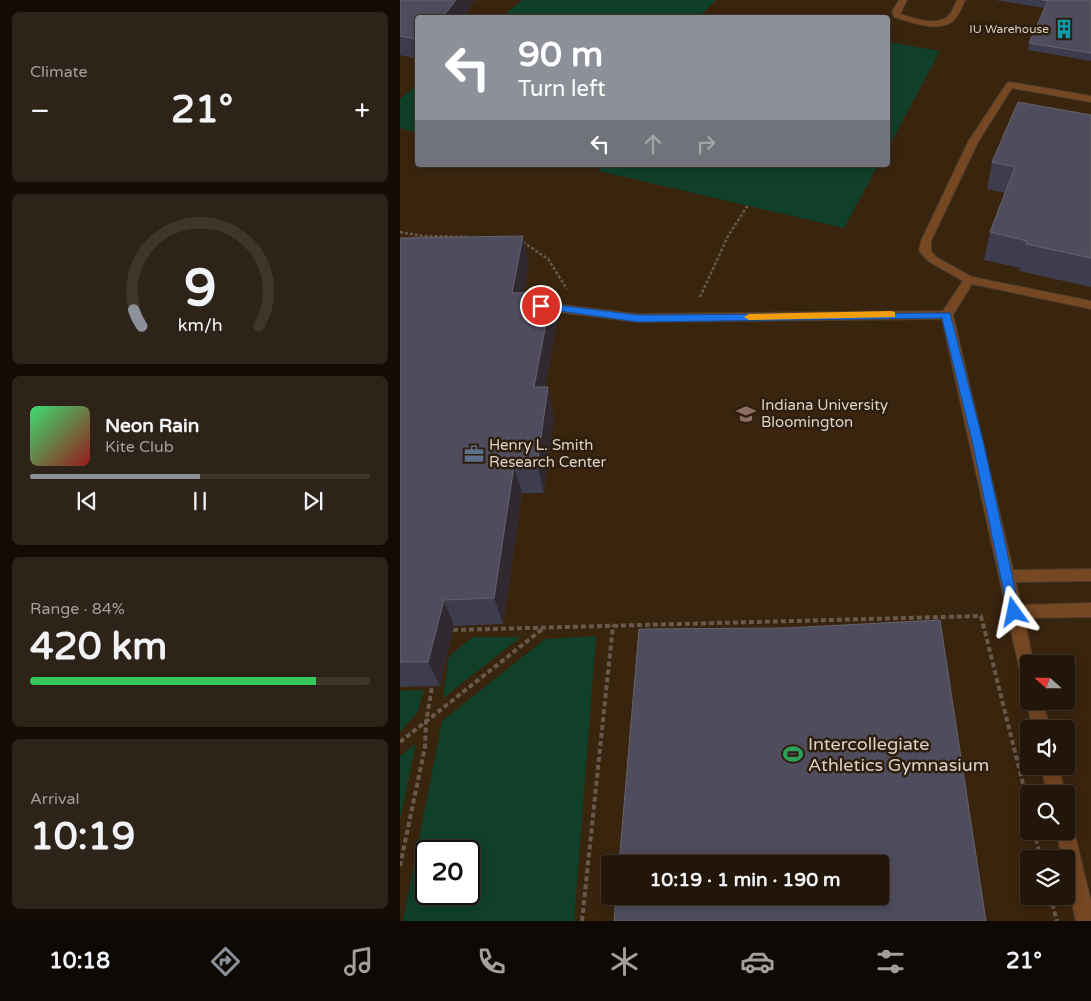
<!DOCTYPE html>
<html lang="en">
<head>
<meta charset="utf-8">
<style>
	:root { --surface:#22160a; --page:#2e2318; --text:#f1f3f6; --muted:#a29f9c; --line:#3f352b; --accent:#8c9099 }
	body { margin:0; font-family:"Varela Round",sans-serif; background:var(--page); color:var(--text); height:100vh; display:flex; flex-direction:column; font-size:19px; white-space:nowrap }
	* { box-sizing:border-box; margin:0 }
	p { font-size:16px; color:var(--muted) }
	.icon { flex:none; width:28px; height:28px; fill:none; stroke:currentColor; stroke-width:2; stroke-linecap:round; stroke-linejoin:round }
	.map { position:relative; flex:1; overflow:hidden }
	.details { display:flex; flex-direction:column; gap:12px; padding:12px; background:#130c06; width:400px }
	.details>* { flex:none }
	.guide { position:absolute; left:15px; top:15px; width:475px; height:152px; border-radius:5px; box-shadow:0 2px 12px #0003,0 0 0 1px var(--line); background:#8c9099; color:#fff; overflow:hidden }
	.needle { width:32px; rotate:291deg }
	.fabs { position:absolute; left:620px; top:655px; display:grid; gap:10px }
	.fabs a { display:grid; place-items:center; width:55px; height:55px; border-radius:5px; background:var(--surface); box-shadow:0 2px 12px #0003,0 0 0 1px var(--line); font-size:25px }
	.speed { position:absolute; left:15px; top:840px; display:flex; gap:10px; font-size:25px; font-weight:700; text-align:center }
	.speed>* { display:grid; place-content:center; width:65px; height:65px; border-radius:50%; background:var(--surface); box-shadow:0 2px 12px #0003,0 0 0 1px var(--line); line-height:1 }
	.speed .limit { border:2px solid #111; border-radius:8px; background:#fff; color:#111 }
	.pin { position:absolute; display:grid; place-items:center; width:42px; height:42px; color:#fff; margin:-21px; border:2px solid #fff; border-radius:50%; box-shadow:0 1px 5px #0007 }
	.me { position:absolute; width:55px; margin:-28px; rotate:348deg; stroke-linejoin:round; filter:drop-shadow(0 0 4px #0008) }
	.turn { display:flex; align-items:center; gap:18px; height:105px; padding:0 20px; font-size:22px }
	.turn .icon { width:65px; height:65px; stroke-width:2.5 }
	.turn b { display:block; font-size:35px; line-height:42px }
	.lanes { display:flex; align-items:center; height:48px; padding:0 20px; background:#0003; justify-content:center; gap:25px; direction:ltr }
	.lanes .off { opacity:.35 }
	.big { font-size:38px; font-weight:700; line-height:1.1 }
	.details .widget { flex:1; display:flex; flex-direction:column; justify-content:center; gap:8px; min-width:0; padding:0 18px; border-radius:8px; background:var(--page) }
	.details .dial { align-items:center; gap:0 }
	.dial svg { height:130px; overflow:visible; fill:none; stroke:var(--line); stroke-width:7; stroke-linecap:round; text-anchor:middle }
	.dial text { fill:var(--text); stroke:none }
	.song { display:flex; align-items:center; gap:15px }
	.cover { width:60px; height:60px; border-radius:8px; background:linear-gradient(135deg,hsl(140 70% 55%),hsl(0 70% 35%)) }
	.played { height:5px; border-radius:2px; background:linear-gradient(90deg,var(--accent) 50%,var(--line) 50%) }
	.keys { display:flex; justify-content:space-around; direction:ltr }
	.heat { display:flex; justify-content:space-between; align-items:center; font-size:28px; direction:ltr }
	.charge { height:8px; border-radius:4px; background:linear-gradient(90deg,#34c759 84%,var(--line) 0) }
	.trip { position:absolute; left:201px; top:855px; width:288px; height:50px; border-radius:5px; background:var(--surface); box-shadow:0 2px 12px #0003,0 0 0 1px var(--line); font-weight:700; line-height:50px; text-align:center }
	.tabs { display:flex; height:80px; justify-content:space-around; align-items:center; background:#0e0904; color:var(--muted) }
	.tabs .icon { width:35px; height:35px }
	.tabs .active { color:var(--accent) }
	.tabs b { font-size:22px; color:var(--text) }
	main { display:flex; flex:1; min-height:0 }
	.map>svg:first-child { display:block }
</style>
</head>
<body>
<main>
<section class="details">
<div class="widget"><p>Climate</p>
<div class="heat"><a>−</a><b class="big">21°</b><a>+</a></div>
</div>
<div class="widget dial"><svg viewBox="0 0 100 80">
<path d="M14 69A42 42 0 1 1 86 69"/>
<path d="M14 69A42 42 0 0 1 9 59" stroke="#8c9099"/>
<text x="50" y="56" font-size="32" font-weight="700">9</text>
<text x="50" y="72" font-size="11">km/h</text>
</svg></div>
<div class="widget">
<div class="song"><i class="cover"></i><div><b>Neon Rain</b><p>Kite Club</p></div></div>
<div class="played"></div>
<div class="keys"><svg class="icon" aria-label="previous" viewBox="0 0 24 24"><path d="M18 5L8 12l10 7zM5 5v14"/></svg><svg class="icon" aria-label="pause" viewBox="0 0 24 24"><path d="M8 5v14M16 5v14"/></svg><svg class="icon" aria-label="next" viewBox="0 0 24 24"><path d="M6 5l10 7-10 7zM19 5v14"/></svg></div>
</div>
<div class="widget"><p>Range · 84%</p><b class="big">420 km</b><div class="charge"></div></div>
<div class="widget"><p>Arrival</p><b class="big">10:19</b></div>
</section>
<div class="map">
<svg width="691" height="921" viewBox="0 0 691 921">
	<rect width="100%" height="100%" fill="#2e1e0e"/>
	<!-- built -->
	<path fill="#39240e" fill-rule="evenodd" d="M0,0H691V921H0ZM18,18H488V165H18ZM629,664H666V701H629ZM629,729H666V766H629ZM629,794H666V831H629ZM26,851H69V894H26ZM629,859H666V896H629ZM210,864H480V896H210Z"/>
	<!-- green -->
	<g fill="#10402a" fill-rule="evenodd">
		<path d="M123,0H316L299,17H101Z"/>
		<path d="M488,42L540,51L488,148Z"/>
		<path d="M17,85V133L0,128V99Z"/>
		<path d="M204,165H478L444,228L199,171Z"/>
		<path d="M196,636L174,921H3L42,721L145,639ZM26,851H69V894H26Z"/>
		<path d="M72,637H121L43,698L49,657Z"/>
		<path d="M24,690L17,713L0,732V691Z"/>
		<path d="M16,743L0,820V756Z"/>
	</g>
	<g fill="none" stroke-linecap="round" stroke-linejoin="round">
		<defs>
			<g id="service">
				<path d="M499,0H507L500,14C514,18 539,28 550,14C553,10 555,5 557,0H565C562,7 559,15 553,21C538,33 510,22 494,17L492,12Z"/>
				<path d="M610,82L691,96V102L612,88L578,142L531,241V251L536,257L572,277L691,301V309L572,284L553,315L613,570L691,569V581L616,582L621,605L691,603V617L624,618L634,664H629V683L623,681L621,676L542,319L237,322L141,310L135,306L141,302L237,314L543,311L563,281L528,261L519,251L521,241L568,142L607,83Z"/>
				<path d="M629,696V701H643L650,729H632L627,701Z"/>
				<path d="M641,766H659L665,794H647Z"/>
				<path d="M666,822L672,824L674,831L691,901V921H676L666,877V859H662L656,831H666Z"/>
			</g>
		</defs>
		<!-- service casing -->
		<use href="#service" stroke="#4a3b2c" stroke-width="2"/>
		<!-- path-far1 -->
		<g stroke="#67594b" stroke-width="2.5" stroke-dasharray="3 2" stroke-linecap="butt">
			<path d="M0,232L22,236L68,237"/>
			<path d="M123,242L148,259L167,289"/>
			<path d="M300,297L328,236L348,205"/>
		</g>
		<!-- path -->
		<g stroke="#67594b" stroke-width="4" stroke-dasharray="5 3" stroke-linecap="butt">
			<path d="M53,630L581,616L629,808"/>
			<path d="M0,742L145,627"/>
			<path d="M634,831L641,859"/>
			<path d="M0,866L25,747L26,722L32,687"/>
			<path d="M650,896L657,921"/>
			<path d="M182,921L213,625"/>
		</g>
		<!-- service -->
		<use href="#service" fill="#754723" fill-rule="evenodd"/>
	</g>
	<!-- wall -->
	<g fill="#3e3d50">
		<path d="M0,0H75L62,18H18V59L0,55Z"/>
		<path d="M595,0H691V61L628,50L629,43L644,8Z"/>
		<path d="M691,115V287L619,271L620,268L584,260L590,232L605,193L587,189L592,162Z"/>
		<path d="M0,238L129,264L123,292H152L157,320L145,387L154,415L144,493H122L103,624L54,626L40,686L0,687Z"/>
	</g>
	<!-- shaded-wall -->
	<g fill="#302a30">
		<path d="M56,0H75L62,18H42Z"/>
		<path d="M18,38V48L15,39Z"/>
		<path d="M123,236L129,264L118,320L112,293Z"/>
		<path d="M152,292L157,320L140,415L134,387Z"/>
		<path d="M148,387L154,415L144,493L137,465Z"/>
		<path d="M114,466L122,493L103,624L94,598Z"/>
		<path d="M44,600L54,626L40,686L28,662Z"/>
	</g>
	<!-- building -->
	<g fill="#4f4d5d" stroke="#65626d">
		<path d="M0,0H56L42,18H18V38L15,39L0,36Z"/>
		<path d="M642,0H691V53L629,43L648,1Z"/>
		<path d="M618,102L691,115V258L626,244L627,241L590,232L615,167L592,162Z"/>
		<path d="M123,236L112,293L152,292L134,387H148L137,465L114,466L94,598L44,600L28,662H0V238Z"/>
		<path d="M540,620L586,921H214L216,896H480V864H219L239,629L385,628Z"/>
	</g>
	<!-- route -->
	<path fill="#1a73e8" stroke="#114b97" d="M141,303L238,315L550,313L584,445L620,612L619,616L614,617L609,616L608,612L573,445L542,318L238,322L138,308L136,306Z"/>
	<!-- slow -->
	<path fill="#f59e0b" d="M491,311L495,312V317L349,320L344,317L349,314Z"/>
	<!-- icons -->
	<defs>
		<symbol id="building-bare" viewBox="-9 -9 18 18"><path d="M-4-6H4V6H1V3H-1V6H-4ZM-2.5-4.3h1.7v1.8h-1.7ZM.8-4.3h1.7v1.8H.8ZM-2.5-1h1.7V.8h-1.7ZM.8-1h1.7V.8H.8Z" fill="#0f9aa8" stroke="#2e1e0e" stroke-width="2.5" paint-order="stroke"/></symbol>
		<symbol id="university-bare" viewBox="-9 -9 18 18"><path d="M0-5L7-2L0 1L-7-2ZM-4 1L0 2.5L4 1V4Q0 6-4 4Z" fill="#8d6e63" stroke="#2e1e0e" stroke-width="2.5" paint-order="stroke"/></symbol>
		<symbol id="office-bare" viewBox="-9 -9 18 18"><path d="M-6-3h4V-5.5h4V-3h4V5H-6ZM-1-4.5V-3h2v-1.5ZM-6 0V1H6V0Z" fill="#5c6f8a" stroke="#2e1e0e" stroke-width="2.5" paint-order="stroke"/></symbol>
		<symbol id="stadium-bare" viewBox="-9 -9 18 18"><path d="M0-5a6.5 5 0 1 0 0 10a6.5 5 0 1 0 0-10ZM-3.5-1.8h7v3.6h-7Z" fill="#2e9e5b" stroke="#2e1e0e" stroke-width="2.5" paint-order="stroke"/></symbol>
	</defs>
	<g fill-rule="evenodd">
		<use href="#building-bare" x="650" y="15" width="28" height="28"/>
		<use href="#university-bare" x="332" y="400" width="28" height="28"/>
		<use href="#office-bare" x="60" y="440" width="28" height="28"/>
		<use href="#stadium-bare" x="379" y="740" width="28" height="28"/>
	</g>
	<g text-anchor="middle" stroke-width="5" stroke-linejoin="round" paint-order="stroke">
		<!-- far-poi labels -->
		<g font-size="12" fill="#dcd1c7" stroke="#2e1e0e" text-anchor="end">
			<text x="649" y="33">IU Warehouse</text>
		</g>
		<!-- poi labels -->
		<g font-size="15" fill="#dcd1c7" stroke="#2e1e0e" text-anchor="start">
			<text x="361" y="410">Indiana University<tspan x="361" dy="17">Bloomington</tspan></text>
			<text x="89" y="450">Henry L. Smith<tspan x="89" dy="17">Research Center</tspan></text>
		</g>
		<!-- near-poi labels -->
		<g font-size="18" fill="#dcd1c7" stroke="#2e1e0e" text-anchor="start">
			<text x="408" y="750">Intercollegiate<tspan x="408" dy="21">Athletics Gymnasium</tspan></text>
		</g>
	</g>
</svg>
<div class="fabs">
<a><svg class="needle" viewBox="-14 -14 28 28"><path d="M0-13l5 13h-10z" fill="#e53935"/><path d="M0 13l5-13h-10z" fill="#a29f9c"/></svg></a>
<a><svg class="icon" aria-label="sound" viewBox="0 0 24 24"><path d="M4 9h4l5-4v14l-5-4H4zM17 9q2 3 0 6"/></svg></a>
<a><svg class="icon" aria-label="search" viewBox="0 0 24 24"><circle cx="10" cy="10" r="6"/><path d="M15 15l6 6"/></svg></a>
<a><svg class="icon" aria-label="layers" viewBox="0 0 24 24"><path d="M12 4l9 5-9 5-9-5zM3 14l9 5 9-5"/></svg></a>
</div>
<div class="speed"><div class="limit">20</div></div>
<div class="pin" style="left:141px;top:306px;background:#d93025"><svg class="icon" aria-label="arrive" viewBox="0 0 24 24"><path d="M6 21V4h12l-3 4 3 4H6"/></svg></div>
<svg class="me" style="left:614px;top:612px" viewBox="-20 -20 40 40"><path d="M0-17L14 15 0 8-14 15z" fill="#1a73e8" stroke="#fff" stroke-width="4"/></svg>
<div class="trip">10:19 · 1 min · 190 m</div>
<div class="guide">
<div class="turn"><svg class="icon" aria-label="left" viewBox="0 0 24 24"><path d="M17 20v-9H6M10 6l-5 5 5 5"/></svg><div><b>90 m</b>Turn left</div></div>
<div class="lanes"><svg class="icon" aria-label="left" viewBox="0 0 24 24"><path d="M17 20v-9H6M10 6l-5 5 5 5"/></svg><svg class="icon off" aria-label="ahead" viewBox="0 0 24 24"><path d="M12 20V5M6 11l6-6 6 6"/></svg><svg class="icon off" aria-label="right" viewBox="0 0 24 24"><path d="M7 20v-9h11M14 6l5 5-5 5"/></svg></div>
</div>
</div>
</main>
<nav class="tabs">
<b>10:18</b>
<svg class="icon active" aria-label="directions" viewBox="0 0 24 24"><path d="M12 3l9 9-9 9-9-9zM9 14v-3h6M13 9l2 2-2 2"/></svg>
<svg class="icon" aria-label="music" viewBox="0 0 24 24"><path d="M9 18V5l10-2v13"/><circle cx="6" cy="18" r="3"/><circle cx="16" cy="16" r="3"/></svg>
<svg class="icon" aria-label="phone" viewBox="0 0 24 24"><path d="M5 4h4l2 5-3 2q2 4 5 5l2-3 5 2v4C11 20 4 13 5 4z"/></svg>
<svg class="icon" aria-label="climate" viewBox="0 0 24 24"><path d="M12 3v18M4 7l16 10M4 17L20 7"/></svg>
<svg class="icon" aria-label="car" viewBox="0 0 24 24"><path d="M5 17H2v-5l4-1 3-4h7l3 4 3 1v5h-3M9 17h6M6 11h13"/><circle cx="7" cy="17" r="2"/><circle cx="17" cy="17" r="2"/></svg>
<svg class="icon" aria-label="filters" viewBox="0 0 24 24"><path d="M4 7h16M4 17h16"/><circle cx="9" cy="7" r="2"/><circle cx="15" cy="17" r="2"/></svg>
<b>21°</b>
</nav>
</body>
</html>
